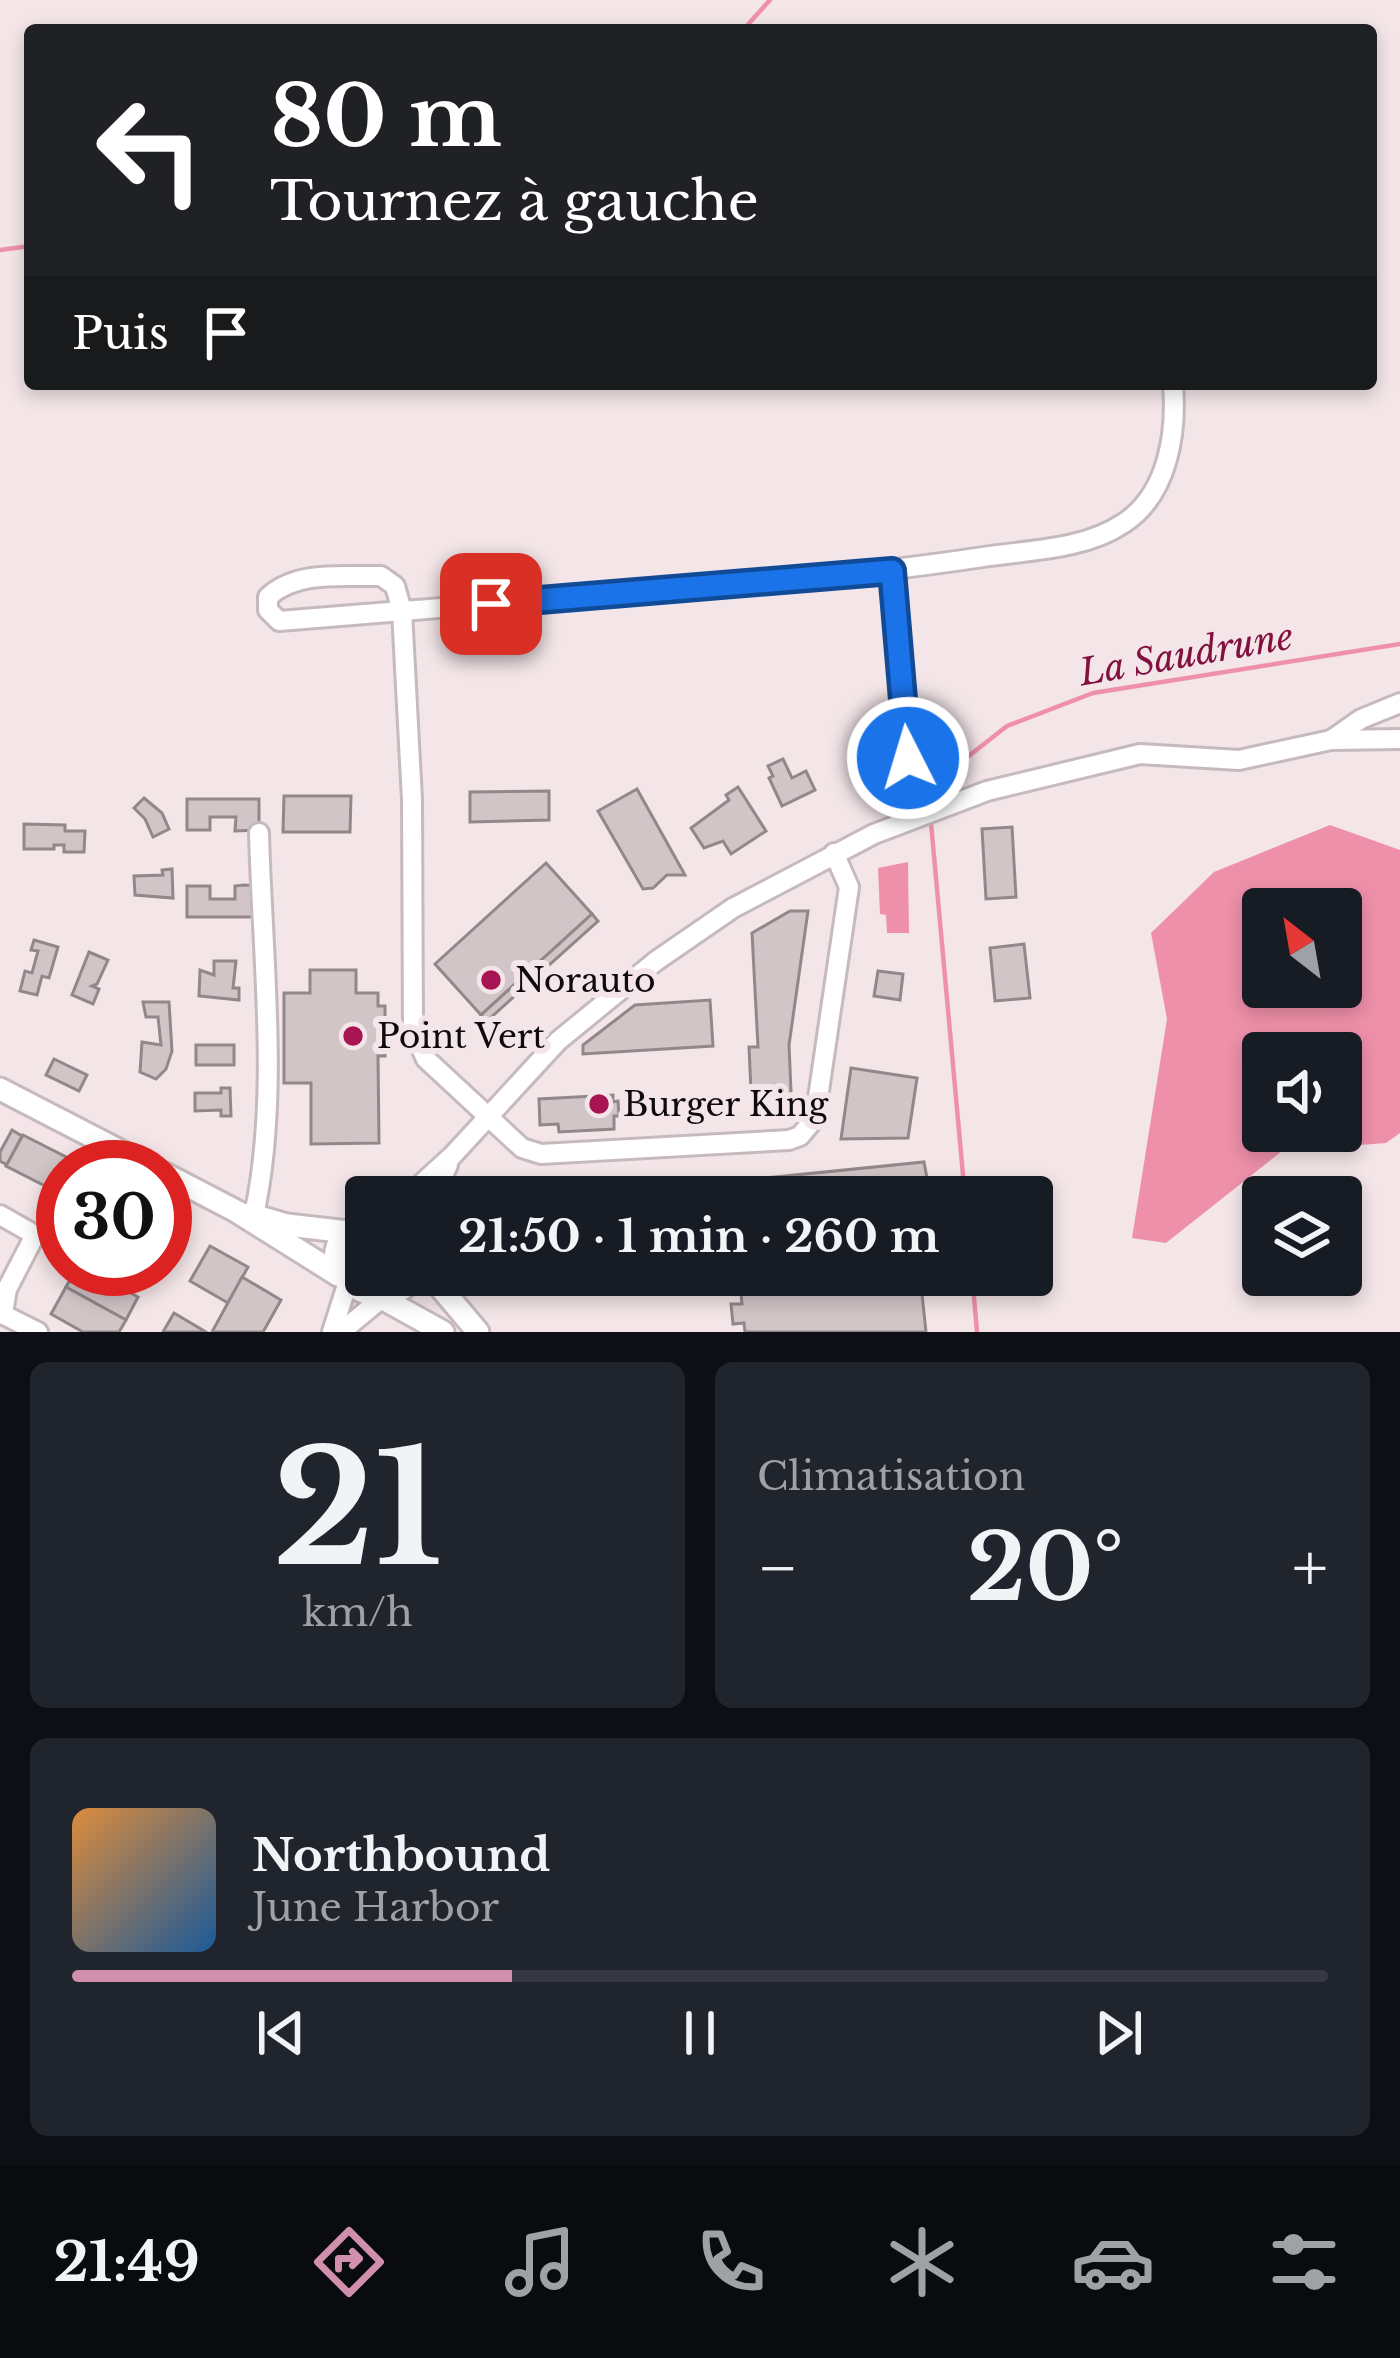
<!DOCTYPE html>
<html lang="fr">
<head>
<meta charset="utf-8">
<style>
	:root { --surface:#171b24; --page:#20242c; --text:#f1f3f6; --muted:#9ea1a6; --line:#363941; --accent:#d090ad }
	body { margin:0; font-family:"Libre Baskerville",serif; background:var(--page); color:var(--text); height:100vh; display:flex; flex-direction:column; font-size:45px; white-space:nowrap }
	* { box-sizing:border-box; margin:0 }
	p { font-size:39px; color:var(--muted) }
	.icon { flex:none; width:66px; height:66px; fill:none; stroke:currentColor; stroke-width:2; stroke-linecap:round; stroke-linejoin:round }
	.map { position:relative; height:1332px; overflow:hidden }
	.details { display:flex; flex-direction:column; gap:30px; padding:30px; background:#0d0f14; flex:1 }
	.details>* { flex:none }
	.top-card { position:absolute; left:24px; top:24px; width:1353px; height:366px; border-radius:12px; box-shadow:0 6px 18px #0003; background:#202124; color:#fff; overflow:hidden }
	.needle { width:78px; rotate:329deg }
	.tools { position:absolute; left:1242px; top:888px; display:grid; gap:24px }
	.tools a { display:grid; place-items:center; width:120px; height:120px; border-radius:12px; background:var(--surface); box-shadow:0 6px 18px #0003; font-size:60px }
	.speed { position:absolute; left:36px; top:1140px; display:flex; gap:24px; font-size:60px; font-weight:700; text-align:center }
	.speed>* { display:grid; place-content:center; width:156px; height:156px; border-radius:50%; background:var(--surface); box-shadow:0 6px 18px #0003; line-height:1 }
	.speed .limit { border:18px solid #d22; background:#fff; color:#111 }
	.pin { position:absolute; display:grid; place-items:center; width:102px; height:102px; color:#fff; margin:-51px; border-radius:24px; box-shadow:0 6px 18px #0006 }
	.me { position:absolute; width:132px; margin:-66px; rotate:355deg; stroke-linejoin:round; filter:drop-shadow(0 0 9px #0008) }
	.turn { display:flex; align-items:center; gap:42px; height:252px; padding:0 48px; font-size:54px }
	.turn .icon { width:156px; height:156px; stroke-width:2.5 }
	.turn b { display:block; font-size:84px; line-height:102px }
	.then { display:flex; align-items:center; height:114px; padding:0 48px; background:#0003; gap:24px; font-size:45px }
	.big { font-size:90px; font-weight:700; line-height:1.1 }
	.details .card { flex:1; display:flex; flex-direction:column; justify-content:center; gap:18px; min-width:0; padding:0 42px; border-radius:18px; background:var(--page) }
	.details .dial { align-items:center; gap:0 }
	.dial b { font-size:156px; line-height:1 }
	.song { display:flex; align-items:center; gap:36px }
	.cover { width:144px; height:144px; border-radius:18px; background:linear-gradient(135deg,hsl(30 70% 55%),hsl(210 70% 35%)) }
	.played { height:12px; border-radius:6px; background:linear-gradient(90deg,var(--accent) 35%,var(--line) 35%) }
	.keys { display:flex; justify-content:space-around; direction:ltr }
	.heat { display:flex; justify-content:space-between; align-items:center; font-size:66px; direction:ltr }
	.details .tiles { flex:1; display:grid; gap:30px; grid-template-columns:1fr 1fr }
	.card:last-child { grid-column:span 2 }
	.trip { position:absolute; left:345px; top:1176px; width:708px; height:120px; border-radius:12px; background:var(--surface); box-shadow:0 6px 18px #0003; font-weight:700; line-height:120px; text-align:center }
	.tabs { display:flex; height:192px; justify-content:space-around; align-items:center; background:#090b0e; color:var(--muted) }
	.tabs .icon { width:84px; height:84px }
	.tabs .active { color:var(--accent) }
	.tabs b { font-size:54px; color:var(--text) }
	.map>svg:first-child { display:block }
</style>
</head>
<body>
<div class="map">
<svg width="1400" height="1332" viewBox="0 0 1400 1332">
	<rect width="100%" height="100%" fill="#f3e5e8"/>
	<!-- water -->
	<g fill="#ef90aa" fill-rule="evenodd">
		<path d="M1330,825L1400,850V1133L1386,1143L1282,1151L1166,1243L1132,1238L1167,1019L1151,933L1214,872ZM1263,909H1341V987H1263ZM1263,1053H1341V1131H1263Z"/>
		<path d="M908,862L909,933H887L886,915L880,914L878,868Z"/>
	</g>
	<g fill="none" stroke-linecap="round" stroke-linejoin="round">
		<!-- stream -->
		<g stroke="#ef90aa" stroke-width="4.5">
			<path d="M743,30L770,0"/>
			<path d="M0,250L30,246"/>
			<path d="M933,784L1007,726L1093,693L1400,644"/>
			<path d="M931,823L965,1197"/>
			<path d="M972,1275L977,1332"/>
		</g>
	</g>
	<!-- building -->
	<g fill="#d2c5c8" stroke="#938789" stroke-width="3">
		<path d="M783,759L792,778L806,771L815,790L782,806L769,778L773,776L768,766Z"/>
		<path d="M738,787L766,831L731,854L723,841L704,848L691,828L729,800L726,795Z"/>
		<path d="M637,789L685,875H667L653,888L643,889L598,811Z"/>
		<path d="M549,791V820L470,822V792Z"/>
		<path d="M284,796H351L350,832H283Z"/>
		<path d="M144,798L162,813L169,829L153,837L145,819L134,808Z"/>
		<path d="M187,799H259V830L235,831L236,817H210V830H187Z"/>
		<path d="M24,824L65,825V831H85L84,852H64V845H54V849H24Z"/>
		<path d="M1012,827L1016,897L986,899L982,829Z"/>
		<path d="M546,863L592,914L481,1015L435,964Z"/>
		<path d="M172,869L173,898L135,895L134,876L163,875L162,870Z"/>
		<path d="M244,885L259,886V917H187V886H210V899H235V886Z"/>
		<path d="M790,911H808L789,1045L792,1114L752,1113L749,1047H758L752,933Z"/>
		<path d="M592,914L598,921L487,1021L481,1015Z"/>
		<path d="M34,940L58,947L49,978L42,976L37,995L20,991L25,971L32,973L38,951L31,950Z"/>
		<path d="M1024,944L1030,998L995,1001L990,948Z"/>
		<path d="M89,952L108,960L97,984L92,986L99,989L93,1004L72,995Z"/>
		<path d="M214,961H236L233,988H239V1000L199,996L200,970L214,975Z"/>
		<path d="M310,970H356V993H378V1006H385V1023H378V1029H385V1056H378L379,1143L311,1144V1083H284V993H310Z"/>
		<path d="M878,971L903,974L900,1000L874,996Z"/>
		<path d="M710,1000L713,1046L583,1054V1045L635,1005Z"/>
		<path d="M143,1002H169L172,1051L166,1069L156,1079L140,1072L142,1042L161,1045L158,1017H146Z"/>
		<rect x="196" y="1045" width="38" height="20"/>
		<path d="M54,1059L87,1075L79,1091L46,1075Z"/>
		<path d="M851,1068L917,1078L908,1138L841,1139Z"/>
		<path d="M221,1088H230L231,1116H221V1110L195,1111V1093H221Z"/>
		<path d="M613,1095V1102L618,1101L619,1116H614V1129L559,1132L558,1124L540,1125L539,1099Z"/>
		<path d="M12,1130L22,1136L7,1165L0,1161V1152Z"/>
		<path d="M23,1135L74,1161L71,1167H63V1181L57,1192L6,1166Z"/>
		<path d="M924,1162L929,1189L912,1191L913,1197H738L736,1181Z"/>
		<path d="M210,1246L248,1267L228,1303L190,1281Z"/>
		<path d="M76,1269H88L138,1297L126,1320L66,1287Z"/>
		<path d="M739,1275H920L926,1332H745L744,1323L733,1324L731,1304H742Z"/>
		<path d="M242,1277L281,1300L263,1332H212Z"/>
		<path d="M66,1287L126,1320L119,1332H83L51,1314Z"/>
		<path d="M174,1313L206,1332H163Z"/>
	</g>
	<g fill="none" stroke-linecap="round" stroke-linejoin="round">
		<defs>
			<g id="minor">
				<path d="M892,571L913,787"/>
				<path d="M381,576L395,586L402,611L279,621L268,610V597C297,570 343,577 381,576Z"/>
				<path d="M1331,740L1361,719L1400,703"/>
				<path d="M834,853L849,887L815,1118L800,1136L789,1140L541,1154L522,1148L426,1059L413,1031L412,800L402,611C596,595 791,586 983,557C1029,550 1084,550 1124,523C1168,494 1177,433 1173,384"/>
				<path d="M407,1197L453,1155L558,1041L656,961L733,908L874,834L987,791L1140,754L1239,760L1331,740L1400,739"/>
				<path d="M433,1197L448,1165"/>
				<path d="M0,1215L35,1235L7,1289L3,1313"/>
				<path d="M254,1215C280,1096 262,955 259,833"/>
				<path d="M0,1313L38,1332"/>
				<path d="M332,1332L346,1288"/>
				<path d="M341,1332L376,1303"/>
			</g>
			<g id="major">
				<path d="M0,1089L151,1167"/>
				<path d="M165,1174L236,1211L338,1275"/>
				<path d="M249,1214L287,1225L348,1232"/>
				<path d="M366,1222C290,1252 375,1332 416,1275"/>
				<path d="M430,1275L478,1332"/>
				<path d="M387,1301L443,1332"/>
			</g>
		</defs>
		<!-- minor casing -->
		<use href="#minor" stroke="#c7babd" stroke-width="24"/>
		<!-- major casing -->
		<use href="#major" stroke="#c7babd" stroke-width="27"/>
		<!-- minor -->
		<use href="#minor" stroke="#fff" stroke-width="18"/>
		<!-- major -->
		<use href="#major" stroke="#fff" stroke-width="21"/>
	</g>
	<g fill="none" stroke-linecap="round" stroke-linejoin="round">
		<defs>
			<path id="route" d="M491,604L892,571L908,758"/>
		</defs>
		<!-- route casing -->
		<use href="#route" stroke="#114b97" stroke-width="30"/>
		<!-- route -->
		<use href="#route" stroke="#1a73e8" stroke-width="21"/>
	</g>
	<!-- markers -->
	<g fill="#a71653" stroke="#f3e5e8" stroke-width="4.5">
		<circle cx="491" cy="980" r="12"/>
		<circle cx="353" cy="1036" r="12"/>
		<circle cx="599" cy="1104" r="12"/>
	</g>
	<g text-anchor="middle" stroke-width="12" stroke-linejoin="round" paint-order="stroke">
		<!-- poi labels -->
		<g font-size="33" fill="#0f0b0c" stroke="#f3e5e8" text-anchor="start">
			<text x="515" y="992">Norauto</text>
			<text x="377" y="1048">Point Vert</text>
			<text x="623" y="1116">Burger King</text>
		</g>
		<!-- water labels -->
		<g font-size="36" font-style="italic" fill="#821140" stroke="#f3e5e8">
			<text transform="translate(1186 654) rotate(-10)" y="13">La Saudrune</text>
		</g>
	</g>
</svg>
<div class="tools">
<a><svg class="needle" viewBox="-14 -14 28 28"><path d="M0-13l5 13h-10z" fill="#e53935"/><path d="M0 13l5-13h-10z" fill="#9ea1a6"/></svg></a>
<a><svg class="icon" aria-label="sound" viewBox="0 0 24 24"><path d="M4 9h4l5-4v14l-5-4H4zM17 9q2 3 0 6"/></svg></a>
<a><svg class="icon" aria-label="layers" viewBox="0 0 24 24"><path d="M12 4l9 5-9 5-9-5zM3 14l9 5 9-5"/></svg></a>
</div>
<div class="speed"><div class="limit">30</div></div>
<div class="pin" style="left:491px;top:604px;background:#d93025"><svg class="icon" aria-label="arrive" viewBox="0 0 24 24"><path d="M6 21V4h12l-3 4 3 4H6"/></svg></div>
<svg class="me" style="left:908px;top:758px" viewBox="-20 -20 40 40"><circle r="17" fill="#1a73e8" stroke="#fff" stroke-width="3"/><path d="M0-11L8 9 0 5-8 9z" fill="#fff"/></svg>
<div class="trip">21:50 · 1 min · 260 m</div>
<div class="top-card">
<div class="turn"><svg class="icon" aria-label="left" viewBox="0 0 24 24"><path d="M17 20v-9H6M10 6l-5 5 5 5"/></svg><div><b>80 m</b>Tournez à gauche</div></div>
<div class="then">Puis<svg class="icon" aria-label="arrive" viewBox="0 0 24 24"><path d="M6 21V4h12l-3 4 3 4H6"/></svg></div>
</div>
</div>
<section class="details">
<div class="tiles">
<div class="card dial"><b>21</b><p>km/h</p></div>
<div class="card"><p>Climatisation</p>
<div class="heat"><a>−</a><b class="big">20°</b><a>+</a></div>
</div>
<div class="card">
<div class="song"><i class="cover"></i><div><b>Northbound</b><p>June Harbor</p></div></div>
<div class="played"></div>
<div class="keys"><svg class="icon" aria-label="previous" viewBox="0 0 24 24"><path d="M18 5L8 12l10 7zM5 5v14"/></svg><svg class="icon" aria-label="pause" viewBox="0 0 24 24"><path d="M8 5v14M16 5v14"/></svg><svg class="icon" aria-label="next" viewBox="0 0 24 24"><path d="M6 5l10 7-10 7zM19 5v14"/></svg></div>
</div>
</div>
</section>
<nav class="tabs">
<b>21:49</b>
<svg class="icon active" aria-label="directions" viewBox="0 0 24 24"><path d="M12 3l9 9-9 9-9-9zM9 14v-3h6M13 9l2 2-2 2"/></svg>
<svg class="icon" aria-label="music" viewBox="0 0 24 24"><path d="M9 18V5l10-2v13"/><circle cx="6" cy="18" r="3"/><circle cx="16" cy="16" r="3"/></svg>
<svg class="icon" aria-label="phone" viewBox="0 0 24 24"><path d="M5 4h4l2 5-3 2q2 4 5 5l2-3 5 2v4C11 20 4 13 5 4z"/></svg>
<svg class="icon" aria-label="climate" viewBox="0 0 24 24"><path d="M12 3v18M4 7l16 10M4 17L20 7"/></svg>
<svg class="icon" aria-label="car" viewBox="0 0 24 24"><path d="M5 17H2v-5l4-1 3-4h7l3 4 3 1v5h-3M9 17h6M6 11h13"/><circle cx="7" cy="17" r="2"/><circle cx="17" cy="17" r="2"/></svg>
<svg class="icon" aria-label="filters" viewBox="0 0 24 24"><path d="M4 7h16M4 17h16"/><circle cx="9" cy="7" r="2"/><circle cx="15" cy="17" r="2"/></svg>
</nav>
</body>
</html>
